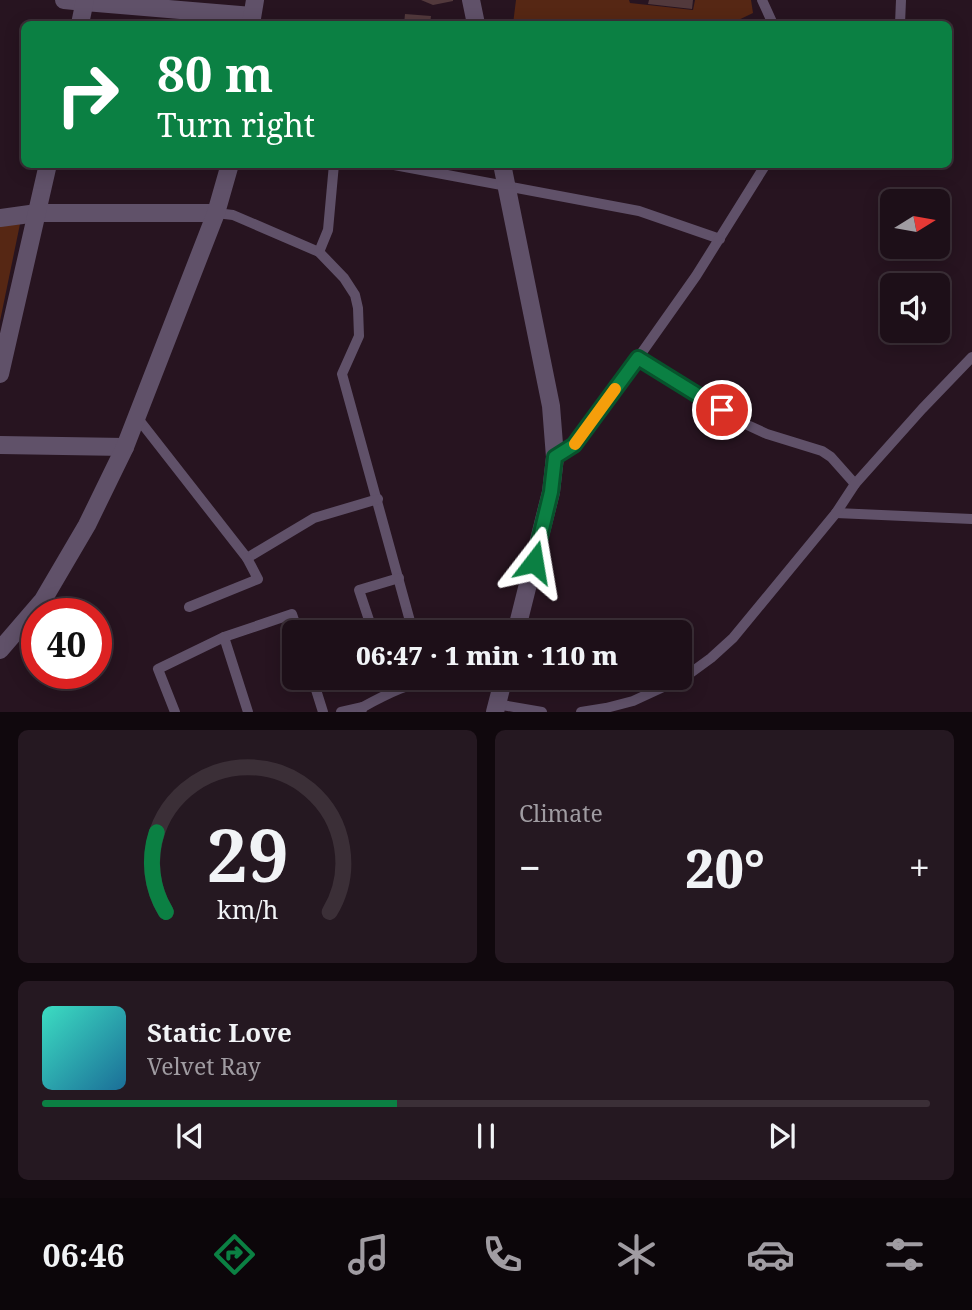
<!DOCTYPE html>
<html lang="en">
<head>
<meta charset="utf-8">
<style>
	:root { --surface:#1d0f18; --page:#251821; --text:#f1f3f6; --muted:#a09ca2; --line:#3b2f37; --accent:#0b8043 }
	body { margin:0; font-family:"Noto Serif",serif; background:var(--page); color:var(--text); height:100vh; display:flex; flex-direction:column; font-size:26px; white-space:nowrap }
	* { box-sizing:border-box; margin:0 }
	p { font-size:23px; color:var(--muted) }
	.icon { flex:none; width:38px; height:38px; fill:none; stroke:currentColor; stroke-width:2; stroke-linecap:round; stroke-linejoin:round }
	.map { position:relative; height:712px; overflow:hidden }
	.drawer { display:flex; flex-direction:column; gap:18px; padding:18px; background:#10080d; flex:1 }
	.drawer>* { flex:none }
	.banner { position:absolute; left:21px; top:21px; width:931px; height:147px; border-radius:10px; box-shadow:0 4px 18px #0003,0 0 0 2px var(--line); background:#0b8043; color:#fff; overflow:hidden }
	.needle { width:46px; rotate:79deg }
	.buttons { position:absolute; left:880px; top:189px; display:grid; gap:14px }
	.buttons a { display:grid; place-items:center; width:70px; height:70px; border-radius:10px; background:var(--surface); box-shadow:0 4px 18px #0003,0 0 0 2px var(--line); font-size:35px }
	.speed { position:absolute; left:21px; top:598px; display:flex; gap:14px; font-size:35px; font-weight:700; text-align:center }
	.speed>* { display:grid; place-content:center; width:91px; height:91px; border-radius:50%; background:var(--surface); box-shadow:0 4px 18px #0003,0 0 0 2px var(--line); line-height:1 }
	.speed .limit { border:10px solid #d22; background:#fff; color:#111 }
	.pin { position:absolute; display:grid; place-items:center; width:60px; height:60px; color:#fff; margin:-30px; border:4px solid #fff; border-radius:50%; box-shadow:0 2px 7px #0007 }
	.me { position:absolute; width:77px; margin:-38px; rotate:14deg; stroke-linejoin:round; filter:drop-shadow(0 0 5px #0008) }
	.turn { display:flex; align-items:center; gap:24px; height:147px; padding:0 21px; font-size:32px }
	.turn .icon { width:91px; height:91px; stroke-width:2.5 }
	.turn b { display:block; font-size:49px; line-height:60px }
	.big { font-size:52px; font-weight:800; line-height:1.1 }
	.drawer .card { flex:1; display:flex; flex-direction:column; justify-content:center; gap:10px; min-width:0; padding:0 24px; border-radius:10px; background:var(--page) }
	.drawer .dial { align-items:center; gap:0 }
	.dial svg { height:182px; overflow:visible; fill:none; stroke:var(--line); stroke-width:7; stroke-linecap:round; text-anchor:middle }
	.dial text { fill:var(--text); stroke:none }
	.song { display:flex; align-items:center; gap:21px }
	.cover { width:84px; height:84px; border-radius:10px; background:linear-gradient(135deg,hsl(170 70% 55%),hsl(200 70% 35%)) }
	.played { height:7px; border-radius:4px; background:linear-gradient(90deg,var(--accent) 40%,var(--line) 40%) }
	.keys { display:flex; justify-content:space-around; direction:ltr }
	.heat { display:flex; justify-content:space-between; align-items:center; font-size:38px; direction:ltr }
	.drawer .tiles { flex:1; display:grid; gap:18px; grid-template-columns:1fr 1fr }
	.card:last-child { grid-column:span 2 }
	.trip { position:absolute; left:282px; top:620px; width:410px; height:70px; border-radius:10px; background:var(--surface); box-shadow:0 4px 18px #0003,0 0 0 2px var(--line); font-weight:800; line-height:70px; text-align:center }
	.menu { display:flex; height:112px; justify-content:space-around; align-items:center; background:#0c060a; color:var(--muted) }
	.menu .icon { width:49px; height:49px }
	.menu .on { color:var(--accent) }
	.menu b { font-size:32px; color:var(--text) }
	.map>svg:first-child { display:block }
</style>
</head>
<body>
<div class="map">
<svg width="972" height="712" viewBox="0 0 972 712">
	<rect width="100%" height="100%" fill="#271420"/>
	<!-- green -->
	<g fill="#562714">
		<path d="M516,0H629L630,3L693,10L695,0H751L753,13L730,24H513Z"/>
		<path d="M20,224L0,321V226Z"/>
	</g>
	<!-- building -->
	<g fill="#52393c">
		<path d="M421,0H453V1L433,5Z"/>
		<path d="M649,0H693L692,9L648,4Z"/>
		<path d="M405,14L431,16L430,24H404Z"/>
	</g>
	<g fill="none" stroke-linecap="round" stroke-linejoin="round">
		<!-- service -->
		<g stroke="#605169" stroke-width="10">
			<path d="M762,0L773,24"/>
			<path d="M900,24L901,0"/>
			<path d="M389,164L639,211L720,239"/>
			<path d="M216,213L233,215L319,252L344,278L355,295L358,308L359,336L342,374L413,632"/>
			<path d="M319,252L328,230L334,164"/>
			<path d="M638,358L743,423L767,434L822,451L831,457L855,484"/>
			<path d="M136,416L247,558L314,518L378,499"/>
			<path d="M555,457L574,445L638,358L696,276L766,164"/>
			<path d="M836,513L972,519"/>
			<path d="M189,607L258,579L247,558"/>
			<path d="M373,632L359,590L399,578"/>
			<path d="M224,637L292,614L298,632"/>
			<path d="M312,677L323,712"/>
			<path d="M497,704L542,712"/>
			<path d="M175,712L158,669L224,637L248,712"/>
			<path d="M341,712L363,707"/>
			<path d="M361,712L363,707C420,676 438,674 501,687"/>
			<path d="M581,712L606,708L633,701L685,677L711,658L733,638L836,513L855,484L922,409L972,357"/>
		</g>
		<!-- minor -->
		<g stroke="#605169" stroke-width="18">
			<path d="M85,2L252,16"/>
			<path d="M251,24L255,0"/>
			<path d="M0,218L37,213H216"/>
			<path d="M0,445L125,447"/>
			<path d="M0,650L43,600L87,525L125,447L216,213L230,164"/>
		</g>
		<!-- tertiary -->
		<g stroke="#605169" stroke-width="18">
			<path d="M64,0L85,2"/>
			<path d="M471,0L476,24"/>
			<path d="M80,24L85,0"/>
			<path d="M502,164L551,406L555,457L551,492L516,632"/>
			<path d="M0,374L48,164"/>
			<path d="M495,712L504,677"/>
		</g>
	</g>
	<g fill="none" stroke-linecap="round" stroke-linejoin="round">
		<defs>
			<path id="route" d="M534,562L551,492L555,457L574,445L638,358L722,410"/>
		</defs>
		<!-- route casing -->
		<use href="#route" stroke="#07532c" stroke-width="18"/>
		<!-- route -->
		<use href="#route" stroke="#0b8043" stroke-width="12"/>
		<!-- slow -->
		<path stroke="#f59e0b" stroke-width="12" d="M575,444L615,389"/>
	</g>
</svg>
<div class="buttons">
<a><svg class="needle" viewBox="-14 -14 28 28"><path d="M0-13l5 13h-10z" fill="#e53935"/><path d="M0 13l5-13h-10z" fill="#a09ca2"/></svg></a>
<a><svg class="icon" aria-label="sound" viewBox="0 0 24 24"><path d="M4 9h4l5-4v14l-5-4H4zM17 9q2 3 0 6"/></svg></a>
</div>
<div class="speed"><div class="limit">40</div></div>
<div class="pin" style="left:722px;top:410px;background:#d93025"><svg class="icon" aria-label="arrive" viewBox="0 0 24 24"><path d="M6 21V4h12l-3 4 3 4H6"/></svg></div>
<svg class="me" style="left:534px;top:562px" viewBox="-20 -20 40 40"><path d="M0-17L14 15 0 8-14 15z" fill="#0b8043" stroke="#fff" stroke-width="4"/></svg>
<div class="trip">06:47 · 1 min · 110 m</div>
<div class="banner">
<div class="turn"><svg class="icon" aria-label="right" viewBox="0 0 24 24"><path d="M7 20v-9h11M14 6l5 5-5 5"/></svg><div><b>80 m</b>Turn right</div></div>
</div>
</div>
<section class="drawer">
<div class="tiles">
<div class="card dial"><svg viewBox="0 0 100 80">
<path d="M14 69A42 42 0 1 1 86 69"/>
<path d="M14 69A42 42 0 0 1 10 34" stroke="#0b8043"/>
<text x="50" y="56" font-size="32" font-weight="700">29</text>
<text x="50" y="72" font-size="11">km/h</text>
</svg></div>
<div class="card"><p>Climate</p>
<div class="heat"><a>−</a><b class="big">20°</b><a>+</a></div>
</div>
<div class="card">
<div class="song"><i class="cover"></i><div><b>Static Love</b><p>Velvet Ray</p></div></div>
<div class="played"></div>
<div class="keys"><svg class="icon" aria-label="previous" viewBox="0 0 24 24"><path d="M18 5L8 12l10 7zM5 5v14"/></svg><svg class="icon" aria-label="pause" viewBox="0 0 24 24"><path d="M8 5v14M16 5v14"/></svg><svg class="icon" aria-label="next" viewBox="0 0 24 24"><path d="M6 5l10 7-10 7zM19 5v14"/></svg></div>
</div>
</div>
</section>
<nav class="menu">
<b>06:46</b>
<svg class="icon on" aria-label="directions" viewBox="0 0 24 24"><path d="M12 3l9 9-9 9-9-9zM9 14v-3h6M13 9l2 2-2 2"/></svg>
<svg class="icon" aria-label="music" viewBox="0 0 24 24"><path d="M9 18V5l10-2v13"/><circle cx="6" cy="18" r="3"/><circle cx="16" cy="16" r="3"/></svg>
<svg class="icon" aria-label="phone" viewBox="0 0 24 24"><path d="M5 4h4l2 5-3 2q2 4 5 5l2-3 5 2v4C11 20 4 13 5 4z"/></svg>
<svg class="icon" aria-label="climate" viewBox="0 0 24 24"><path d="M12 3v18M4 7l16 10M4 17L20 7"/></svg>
<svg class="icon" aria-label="car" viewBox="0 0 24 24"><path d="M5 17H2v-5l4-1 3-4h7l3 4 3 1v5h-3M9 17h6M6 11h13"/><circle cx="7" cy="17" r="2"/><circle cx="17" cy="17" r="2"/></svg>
<svg class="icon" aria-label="filters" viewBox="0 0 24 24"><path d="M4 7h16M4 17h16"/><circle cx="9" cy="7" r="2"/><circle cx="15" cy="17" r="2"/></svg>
</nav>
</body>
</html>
